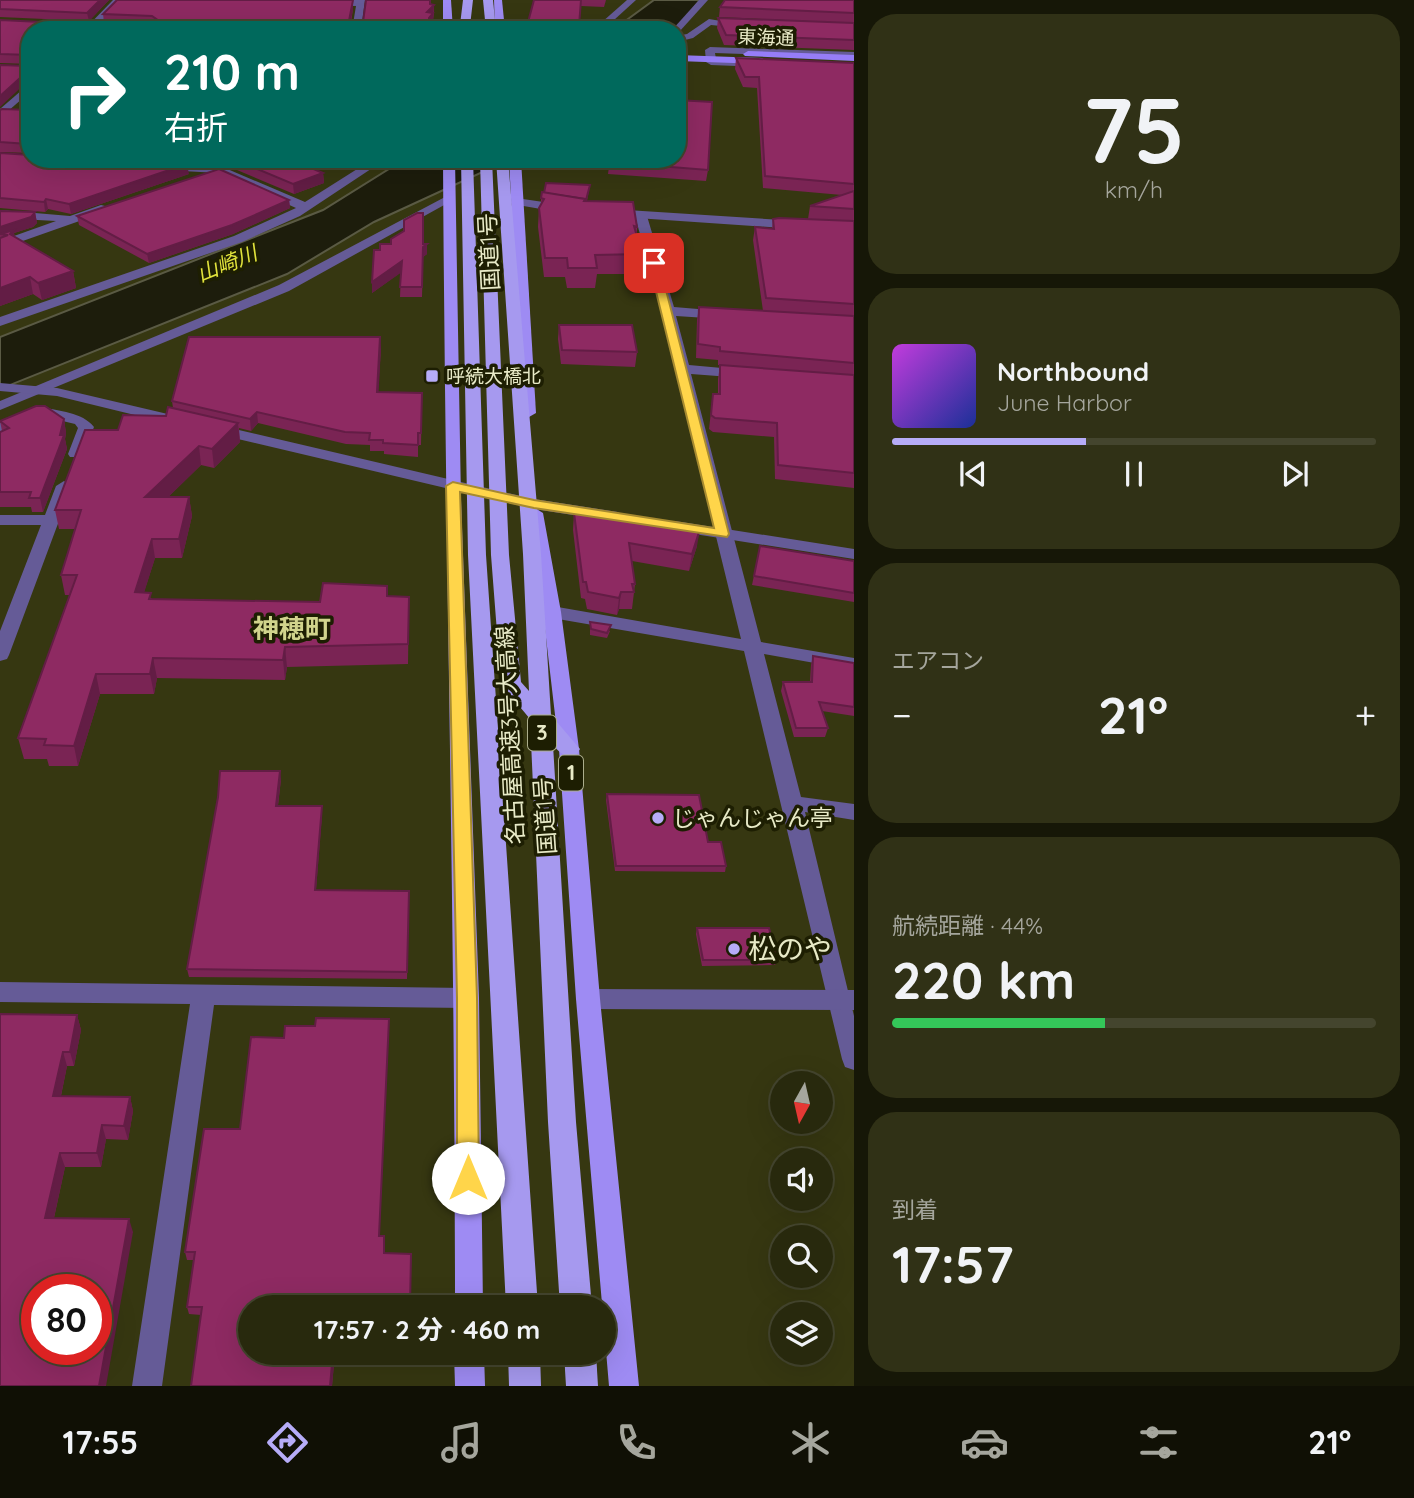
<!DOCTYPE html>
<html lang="ja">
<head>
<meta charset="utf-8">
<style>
	:root { --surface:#28290d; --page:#303116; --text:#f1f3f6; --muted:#a5a69d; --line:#44452e; --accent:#b6acf8 }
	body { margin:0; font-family:Quicksand,"Noto Sans JP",sans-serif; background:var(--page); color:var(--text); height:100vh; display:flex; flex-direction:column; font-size:26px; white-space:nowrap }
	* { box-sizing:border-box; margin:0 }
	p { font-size:23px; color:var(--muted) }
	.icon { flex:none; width:38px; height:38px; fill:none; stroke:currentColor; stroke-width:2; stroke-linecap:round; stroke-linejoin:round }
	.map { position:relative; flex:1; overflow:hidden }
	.details { display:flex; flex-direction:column; gap:14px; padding:14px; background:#161707; width:560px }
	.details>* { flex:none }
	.banner { position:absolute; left:21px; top:21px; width:665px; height:147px; border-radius:28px; box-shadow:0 7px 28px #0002,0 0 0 2px var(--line); background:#00695c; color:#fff; overflow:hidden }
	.needle { width:46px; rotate:188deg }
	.fabs { position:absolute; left:770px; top:1071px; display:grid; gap:14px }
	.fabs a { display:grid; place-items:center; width:63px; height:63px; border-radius:50%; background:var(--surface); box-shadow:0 7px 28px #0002,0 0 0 2px var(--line); font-size:35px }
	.speed { position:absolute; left:21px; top:1274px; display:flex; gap:14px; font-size:35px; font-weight:700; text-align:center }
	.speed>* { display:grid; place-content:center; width:91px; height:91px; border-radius:50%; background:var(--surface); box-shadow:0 7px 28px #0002,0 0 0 2px var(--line); line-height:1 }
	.speed .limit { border:10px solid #d22; background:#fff; color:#111 }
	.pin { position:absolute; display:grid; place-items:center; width:60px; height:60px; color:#fff; margin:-30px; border-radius:14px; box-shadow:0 4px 10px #0006 }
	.me { position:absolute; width:77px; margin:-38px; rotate:0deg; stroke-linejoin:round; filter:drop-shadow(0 0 5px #0008) }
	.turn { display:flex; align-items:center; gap:24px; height:147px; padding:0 28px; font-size:32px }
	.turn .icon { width:91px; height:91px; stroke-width:2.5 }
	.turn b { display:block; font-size:49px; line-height:60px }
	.big { font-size:52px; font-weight:700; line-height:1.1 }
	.details .tile { flex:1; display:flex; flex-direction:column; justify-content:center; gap:10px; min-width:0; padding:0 24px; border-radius:28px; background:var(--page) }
	.details .dial { align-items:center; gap:0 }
	.dial b { font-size:91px; line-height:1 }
	.song { display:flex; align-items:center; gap:21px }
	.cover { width:84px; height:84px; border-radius:10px; background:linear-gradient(135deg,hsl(290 70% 55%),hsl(230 70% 35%)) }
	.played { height:7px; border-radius:4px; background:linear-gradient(90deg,var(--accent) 40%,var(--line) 40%) }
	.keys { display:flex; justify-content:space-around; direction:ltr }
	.heat { display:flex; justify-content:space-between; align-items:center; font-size:38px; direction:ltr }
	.charge { height:10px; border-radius:5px; background:linear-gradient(90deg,#34c759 44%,var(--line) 0) }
	.trip { position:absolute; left:238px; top:1295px; width:378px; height:70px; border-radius:35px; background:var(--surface); box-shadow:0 7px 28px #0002,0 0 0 2px var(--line); font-weight:700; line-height:70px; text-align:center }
	.dock { display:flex; height:112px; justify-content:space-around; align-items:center; background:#101005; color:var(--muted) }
	.dock .icon { width:49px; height:49px }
	.dock .current { color:var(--accent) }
	.dock b { font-size:32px; color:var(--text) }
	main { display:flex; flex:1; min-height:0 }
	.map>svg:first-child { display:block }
</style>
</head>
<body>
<main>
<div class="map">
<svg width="854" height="1386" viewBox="0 0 854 1386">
	<rect width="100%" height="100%" fill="#363711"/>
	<!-- water -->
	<g fill="#1d1d0c" stroke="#5a5a44" stroke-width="2">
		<path d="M654,0H700L676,30H613Z"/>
		<path d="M405,159H511L374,222L287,274L0,389V337L323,210Z"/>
	</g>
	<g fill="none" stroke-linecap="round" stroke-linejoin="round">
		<!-- minor -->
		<g fill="#655b97" fill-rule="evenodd">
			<path d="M113,0H122L93,30H84Z"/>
			<path d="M326,0H365L361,30H352L356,6L323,5Z"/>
			<path d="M627,0H636L603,30H593Z"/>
			<path d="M699,0H708L679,32L672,30Z"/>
			<path d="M709,19L745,25L741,28L711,25L693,38L677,42V36L687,34Z"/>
			<path d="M710,47L854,52V58L715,53L716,59L762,61L767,64L762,67L711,65L706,62L705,50Z"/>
			<path d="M30,83V92L0,118V109Z"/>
			<path d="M373,159H386L300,216L242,242L0,326V317L234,236L296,208L219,173L163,170L157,167L159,165L225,168L305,202Z"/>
			<path d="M528,159H547L516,169L510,166Z"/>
			<path d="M445,197L455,199L289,291L0,410V401L279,285Z"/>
			<path d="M101,205L105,206V212L0,249V241L56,221L0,218V210L70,216Z"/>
			<path d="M641,212L647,216L674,307L722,311L729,315L722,319L676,316L689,365L744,370L751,374L744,378L691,374L761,642L854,658V670L764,654L801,797L854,804V820L805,812L854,1016V1070L845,1067L842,1059L744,651L552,618L543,612L552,606L741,639L661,311L635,216Z"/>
			<path d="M41,407C59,411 82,412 94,427L82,457H70L68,454L78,428L75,424L42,416L0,434V423Z"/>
			<path d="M64,481L72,486L9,655L7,659L0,661V631L41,525H0V515H45L56,486Z"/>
			<path d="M0,982L467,988L475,991L479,998L475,1005L467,1008L214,1005L162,1386H132L190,1004L0,1002Z"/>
		</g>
		<!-- tertiary -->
		<g fill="#655b97" fill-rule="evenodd">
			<path d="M516,198L564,205L570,209L564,213L512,204L510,202Z"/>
			<path d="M611,209L798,221L804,225L798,229L607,216L605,213Z"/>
			<path d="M0,383L57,388L189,419L192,422L184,427L57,396L0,391Z"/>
			<path d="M213,424L534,499L618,512L626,517L618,522L534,509L208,432L205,429Z"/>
			<path d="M675,521L854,549V559L669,530L667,526Z"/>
			<path d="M588,989L854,990V1010L588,1009L580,1006L576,999L580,992Z"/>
		</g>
		<!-- primary -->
		<g fill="#967df7" fill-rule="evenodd">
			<path d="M748,51L854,55V61L745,56L743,54Z"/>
			<path d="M677,55L762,58L767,61L762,64L677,61Z"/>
		</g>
		<!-- trunk -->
		<g fill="#9e8bf3" fill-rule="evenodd">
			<path d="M443,0H451L453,30H443Z"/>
			<path d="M494,0H502L505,30H495Z"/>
			<path d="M443,159H455L461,500L479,998L483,1307H455C455,924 445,542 443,159Z"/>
			<path d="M509,159H521L536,413L529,417L522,413Z"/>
			<path d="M535,508L543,513L561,612L579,749L600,999L639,1386H609L576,999L559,749L543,612L527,513Z"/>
			<path d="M454,1353H484L485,1386H455Z"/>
		</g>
		<!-- motorway -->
		<g fill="#a699ef" fill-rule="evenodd">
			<path d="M463,0H473L470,26L466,30H455L460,25Z"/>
			<path d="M483,0H493L496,30H486Z"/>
			<path d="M461,159H473L486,555L538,1307H506L468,555Z"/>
			<path d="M480,159H492L509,555L521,682L529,691L523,554L496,159H508L541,554L551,715L580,749L577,754C565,758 561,754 553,745L576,1122L592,1307H560L548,1122L530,719L501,684L491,555Z"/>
			<path d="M508,1353H540L541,1386H509Z"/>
			<path d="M564,1353H596L598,1386H566Z"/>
		</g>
	</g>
	<!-- wall -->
	<g fill="#7a2454">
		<path d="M0,0H109L89,21L0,17Z"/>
		<path d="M534,0H606L604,7L581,6L579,30H527Z"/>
		<path d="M854,0V23L719,17L720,7Z"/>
		<path d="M430,4L434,5V13L433,21L429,26L30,30V64L0,63V20L83,24H149L104,22L103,14L353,9L351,23L352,24Z"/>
		<path d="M718,18L854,23V50L724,45L717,28Z"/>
		<path d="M736,58L854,63V488L775,479L774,437L713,432L709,429L713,394H718V379L720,365L739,367L718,365V360L696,358L697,320L699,307L763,311L753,240L755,227L772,229L773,219H808L810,206L842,195L763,188L757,88L743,87L735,69Z"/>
		<path d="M0,110H30V153L0,152Z"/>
		<path d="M0,153L189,174L71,214L48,209L45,212L0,208Z"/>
		<path d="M107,159H290L323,173L324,183L294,194L237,170L236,160L238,159L214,163Z"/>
		<path d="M610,159L708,170L706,181L608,174Z"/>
		<path d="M590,185L587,201L637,227V235L642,254L640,274H597L595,288H567L565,277H544L538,227L539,208L541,204V198Z"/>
		<path d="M289,200L290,208L233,234L149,263L79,225L77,216Z"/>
		<path d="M0,211L35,212L37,223L33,227L14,233L15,238L73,271L76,288L42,300L33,294L0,306Z"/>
		<path d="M423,244L427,254L423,257L422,297H400L401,272L372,293L380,250Z"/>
		<path d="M559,325L637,352L635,367L561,364L558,339Z"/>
		<path d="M381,348L378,392L422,393L421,445H418V457L384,454V451H370V445L346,444L258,423L251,431L239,428L240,442L214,468L201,465L168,497H189L192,516L182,558H155L144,592L152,599L320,602L388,596L409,597L408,664L287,667L285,680L157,678L154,694H100L78,766H49L47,759H24L18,738L70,595H65L61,575L75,529H59L55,510L118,430L166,416L173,408L172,401Z"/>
		<path d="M64,419L66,433L65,439L67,449L43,512H32L31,507H0V432L2,431L0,421Z"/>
		<path d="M574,513L697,546L689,571L632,561L635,584L632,609H619L617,615L587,609L585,599L581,598L573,530Z"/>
		<path d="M760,546L854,561V602L752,585Z"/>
		<path d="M590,622L610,631L607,638L590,635Z"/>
		<path d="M813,656L854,663V716L822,711L828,728L825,737H794L781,691L783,682H810L811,665Z"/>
		<path d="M281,779L278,806H322V814L316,890L409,891L407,979L189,977L187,969Z"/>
		<path d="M607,794L708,842L726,866L725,872L615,871L606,800Z"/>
		<path d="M697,928L777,960L775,965L702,966L696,934Z"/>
		<path d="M0,1014L77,1015L81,1030L74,1066H67L61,1096L130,1097L133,1111L128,1140L106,1139L101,1167H65L54,1218L133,1232L0,1386Z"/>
		<path d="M389,1019L379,1236L385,1244L250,1307V1353H335L332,1386H191L201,1315L189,1314L187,1307L194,1260H187L185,1252L240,1129L284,1038L315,1026Z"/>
	</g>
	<!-- shaded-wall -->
	<g fill="#631d45">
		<path d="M100,0H109L89,21L87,13Z"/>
		<path d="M353,0V9L349,30V21Z"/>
		<path d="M434,5L433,21L429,26L427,12Z"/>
		<path d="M30,69V79L0,107V96Z"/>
		<path d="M214,159H239L214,163Z"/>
		<path d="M187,164L189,174L71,214L69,204Z"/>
		<path d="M323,173L324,183L294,194L293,184Z"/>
		<path d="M46,199L48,209L45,212L44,202Z"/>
		<path d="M289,200L290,208L233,234L149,263L147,254Z"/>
		<path d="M35,212L37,223L33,227L14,233L17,246L10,235L0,234V227Z"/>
		<path d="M423,213V247L427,244V254L423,257L422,297Z"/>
		<path d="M402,261V272L372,293V282Z"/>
		<path d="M73,271L76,288L42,300L38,283Z"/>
		<path d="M30,277L33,294L0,306V288Z"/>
		<path d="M380,337L381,348L378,403L377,392Z"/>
		<path d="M257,412L258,423L251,431L250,419Z"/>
		<path d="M64,419L66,433L65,439L67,449L43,512L40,498L60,435Z"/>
		<path d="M238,423L240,442L214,468L212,449Z"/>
		<path d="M199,446L201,465L148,517L145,497Z"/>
		<path d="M189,497L192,516L182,558L179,539Z"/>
		<path d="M700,529L697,546L689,571L692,554Z"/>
		<path d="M152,539L155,558L138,612L135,592Z"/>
		<path d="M621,592L619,609L617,615L619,598Z"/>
		<path d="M285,647L287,667L285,680L283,660Z"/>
		<path d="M153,658L157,678L154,694L150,674Z"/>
		<path d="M96,674L100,694L78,766L74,746Z"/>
		<path d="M280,771L281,779L277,813L276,806Z"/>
		<path d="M322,806V814L315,897V890Z"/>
		<path d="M77,1015L81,1030L74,1066L70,1052Z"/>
		<path d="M389,1019V1028L379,1244V1236Z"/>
		<path d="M63,1052L67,1066L58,1110L53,1096Z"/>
		<path d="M130,1097L133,1111L128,1140L124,1126Z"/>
		<path d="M102,1125L106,1139L101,1167L97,1153Z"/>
		<path d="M60,1153L65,1167L51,1231L45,1218Z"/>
		<path d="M129,1219L133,1232L106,1386H99Z"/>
		<path d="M333,1353H335L332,1386H330Z"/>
	</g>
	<!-- building -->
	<g fill="#8e2a62" stroke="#631d45" stroke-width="2" fill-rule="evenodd">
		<path d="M0,0H100L87,13L0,9Z"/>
		<path d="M117,0H353L349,21L352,24L363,22L366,0H430V4L434,5L427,12L433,13L429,18V30H30V55L0,54V20L83,24H156L159,21L152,16L103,14Z"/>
		<path d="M534,0H581L579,26L574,30H544L534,29L535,27L527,26Z"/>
		<path d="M725,0H854V13L720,7Z"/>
		<path d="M718,18L854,23V40L726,35Z"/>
		<path d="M736,58L854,63V184L765,176L759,77H745Z"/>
		<path d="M30,64V69L0,96V65L28,66Z"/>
		<path d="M677,100L712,102L708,170L609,162L610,159H677Z"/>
		<path d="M2,109L30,110V145L28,144L0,142V110Z"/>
		<path d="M0,153L30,155V159H106L187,164L69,204L46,199L44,202L0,198Z"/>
		<path d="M238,159H290L323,173L293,184L236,160Z"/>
		<path d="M219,169L289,200L232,225L147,254L77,216Z"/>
		<path d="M546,183L590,185L586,200H584L585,199L544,193Z"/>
		<path d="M854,191V209L810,206Z"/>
		<path d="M542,192L585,199L584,201L633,202L637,227L634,226L642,254L595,255L597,268H568L567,258H545L539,208L544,199L541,198Z"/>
		<path d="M0,211L35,212L31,217L0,227Z"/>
		<path d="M417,213H423V244H427L423,247L422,287H400L402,261L372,282L374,250H380V244H391V239L404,231V220Z"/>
		<path d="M779,218L854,221V304L766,298L755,227L774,229L773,219Z"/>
		<path d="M14,230L10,234L73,271L38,283L30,277L0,288V238L8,235L0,234Z"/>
		<path d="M699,307L854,316V363L720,351V347L698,344Z"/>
		<path d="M559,325H632L637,352L562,350Z"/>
		<path d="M189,337H380L377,392L422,393L421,433H418V445L383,443V440H369L370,433L345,432L257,412L250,419L172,401Z"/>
		<path d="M720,365L854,375V473L778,465L777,423L715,418L711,415L713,394H720Z"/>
		<path d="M36,406H45L64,419L60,435H64L40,498H29L31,492H0V432L9,428L0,421Z"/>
		<path d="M168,407L238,423L212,449L199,446L145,497H189L179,539H152L135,592L151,593L149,599L320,602L323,583L387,586V596L409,597L408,644L285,647L283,660L153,658L150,674H96L74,746L44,745L46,739L18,738L77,575H61L81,510H55L85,430H118L123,415L166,416Z"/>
		<path d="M574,513L614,514L700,529L692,554L629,543L635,584H632L634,592H621L619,598L588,592L586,582H583Z"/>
		<path d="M760,546L854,561V593L754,576Z"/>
		<path d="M590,622L611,625L607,633L591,629Z"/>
		<path d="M813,656L854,663V707L819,702L828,728H796L783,682H812Z"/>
		<path d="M220,771H280L276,806H322L315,890L409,891L407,972L187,969L218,797Z"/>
		<path d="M607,794L699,795L708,842H721L726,866H616Z"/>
		<path d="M697,928H769L777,960H703Z"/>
		<path d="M0,1014L77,1015L70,1052H63L53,1096L130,1097L124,1126L102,1125L97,1153H60L45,1218L129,1219L99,1386H0ZM37,1290H96V1349H37Z"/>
		<path d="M316,1018L389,1019L379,1236H384V1253L411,1254L410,1307H250V1353H333L330,1386H191L202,1307H187L195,1252H185L204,1129H240L251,1037L284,1038L285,1026H315Z"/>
	</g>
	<!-- route -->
	<path fill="#ffd54a" stroke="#a68a30" stroke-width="2" d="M654,260L659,263L729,534L727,537L534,508L460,492L477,998L479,1178L476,1186L468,1189L460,1186L457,1178V998L446,486L453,482L534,500L714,528L649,263Z"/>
	<!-- markers -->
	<g fill="#b6acf8" stroke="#1d1e02" stroke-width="2.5">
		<rect x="425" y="369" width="14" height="14" rx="3.5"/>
		<circle cx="658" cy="818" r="7"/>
		<circle cx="734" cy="949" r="7"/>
	</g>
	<g text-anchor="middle" stroke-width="7" stroke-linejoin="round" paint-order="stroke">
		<!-- far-street labels -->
		<g font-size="19" fill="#e8eac7" stroke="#1d1e02">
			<text transform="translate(766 37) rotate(2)" y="7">東海通</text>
		</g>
		<!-- far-poi labels -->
		<g font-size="19" fill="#e8eac7" stroke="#1d1e02" text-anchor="start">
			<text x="446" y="383">呼続大橋北</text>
		</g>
		<!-- far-water labels -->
		<g font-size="21" font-style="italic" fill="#e1e33c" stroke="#1d1e02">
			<text transform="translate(227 264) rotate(-22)" y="7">山崎川</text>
		</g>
		<!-- shield labels -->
		<g fill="#1d1e02" stroke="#abad8c" stroke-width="2">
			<rect x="528" y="715.5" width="28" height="35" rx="5"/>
			<rect x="559" y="755.5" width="24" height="35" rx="5"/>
		</g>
		<g font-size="21" font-weight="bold" fill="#e8eac7">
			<text x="542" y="740">3</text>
			<text x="571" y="780">1</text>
		</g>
		<!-- street labels -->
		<g font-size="23" fill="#e8eac7" stroke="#1d1e02">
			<text transform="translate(489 252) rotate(-93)" y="8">国道1号</text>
			<text transform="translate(510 735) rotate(-93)" y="8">名古屋高速3号大高線</text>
			<text transform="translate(545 816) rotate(-94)" y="8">国道1号</text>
		</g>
		<!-- poi labels -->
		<g font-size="23" fill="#e8eac7" stroke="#1d1e02" text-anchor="start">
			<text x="672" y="826">じゃんじゃん亭</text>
		</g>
		<!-- quarter labels -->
		<g font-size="26" font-weight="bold" fill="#d1d48c" stroke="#1d1e02">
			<text x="292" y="638">神穂町</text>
		</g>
		<!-- near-poi labels -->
		<g font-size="28" fill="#e8eac7" stroke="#1d1e02" text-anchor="start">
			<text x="748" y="959">松のや</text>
		</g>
	</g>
</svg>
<div class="fabs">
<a><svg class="needle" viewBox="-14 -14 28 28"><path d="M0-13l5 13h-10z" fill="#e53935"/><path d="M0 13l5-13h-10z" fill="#a5a69d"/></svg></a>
<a><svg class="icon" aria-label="sound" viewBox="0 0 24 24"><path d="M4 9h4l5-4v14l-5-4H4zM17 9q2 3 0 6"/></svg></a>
<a><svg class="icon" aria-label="search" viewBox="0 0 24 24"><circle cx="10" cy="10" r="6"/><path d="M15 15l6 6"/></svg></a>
<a><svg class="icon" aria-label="layers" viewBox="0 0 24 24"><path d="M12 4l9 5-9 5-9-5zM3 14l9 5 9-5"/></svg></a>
</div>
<div class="speed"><div class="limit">80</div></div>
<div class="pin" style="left:654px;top:263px;background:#d93025"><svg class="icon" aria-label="arrive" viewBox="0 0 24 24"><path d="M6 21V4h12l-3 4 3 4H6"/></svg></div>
<svg class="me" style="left:468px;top:1178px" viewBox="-20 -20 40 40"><circle r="19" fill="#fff"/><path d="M0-13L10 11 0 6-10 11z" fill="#ffd54a"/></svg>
<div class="trip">17:57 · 2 分 · 460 m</div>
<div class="banner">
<div class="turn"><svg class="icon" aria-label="right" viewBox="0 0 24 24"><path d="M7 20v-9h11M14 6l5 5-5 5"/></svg><div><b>210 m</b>右折</div></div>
</div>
</div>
<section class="details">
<div class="tile dial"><b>75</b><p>km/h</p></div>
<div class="tile">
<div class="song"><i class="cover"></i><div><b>Northbound</b><p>June Harbor</p></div></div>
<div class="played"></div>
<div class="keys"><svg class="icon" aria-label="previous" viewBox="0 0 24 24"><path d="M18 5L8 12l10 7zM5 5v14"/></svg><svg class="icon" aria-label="pause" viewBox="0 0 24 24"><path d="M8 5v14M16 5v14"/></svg><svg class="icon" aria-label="next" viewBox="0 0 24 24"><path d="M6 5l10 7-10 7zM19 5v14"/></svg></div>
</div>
<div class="tile"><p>エアコン</p>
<div class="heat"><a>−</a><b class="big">21°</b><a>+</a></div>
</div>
<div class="tile"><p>航続距離 · 44%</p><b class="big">220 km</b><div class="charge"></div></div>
<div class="tile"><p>到着</p><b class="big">17:57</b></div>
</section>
</main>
<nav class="dock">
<b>17:55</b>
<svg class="icon current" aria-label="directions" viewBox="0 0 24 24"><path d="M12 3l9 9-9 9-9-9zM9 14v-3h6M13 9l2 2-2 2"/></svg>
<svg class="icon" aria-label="music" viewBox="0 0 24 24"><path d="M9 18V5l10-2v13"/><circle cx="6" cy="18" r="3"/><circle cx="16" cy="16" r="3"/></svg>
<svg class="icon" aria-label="phone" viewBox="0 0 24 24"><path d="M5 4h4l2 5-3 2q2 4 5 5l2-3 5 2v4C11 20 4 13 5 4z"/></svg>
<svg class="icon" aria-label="climate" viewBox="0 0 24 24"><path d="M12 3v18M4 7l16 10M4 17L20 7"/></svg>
<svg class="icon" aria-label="car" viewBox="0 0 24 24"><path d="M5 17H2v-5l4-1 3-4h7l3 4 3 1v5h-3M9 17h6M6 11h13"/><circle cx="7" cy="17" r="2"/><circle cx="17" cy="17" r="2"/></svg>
<svg class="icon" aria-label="filters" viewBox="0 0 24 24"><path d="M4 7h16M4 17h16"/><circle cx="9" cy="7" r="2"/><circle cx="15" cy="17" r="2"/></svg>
<b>21°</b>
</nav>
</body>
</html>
